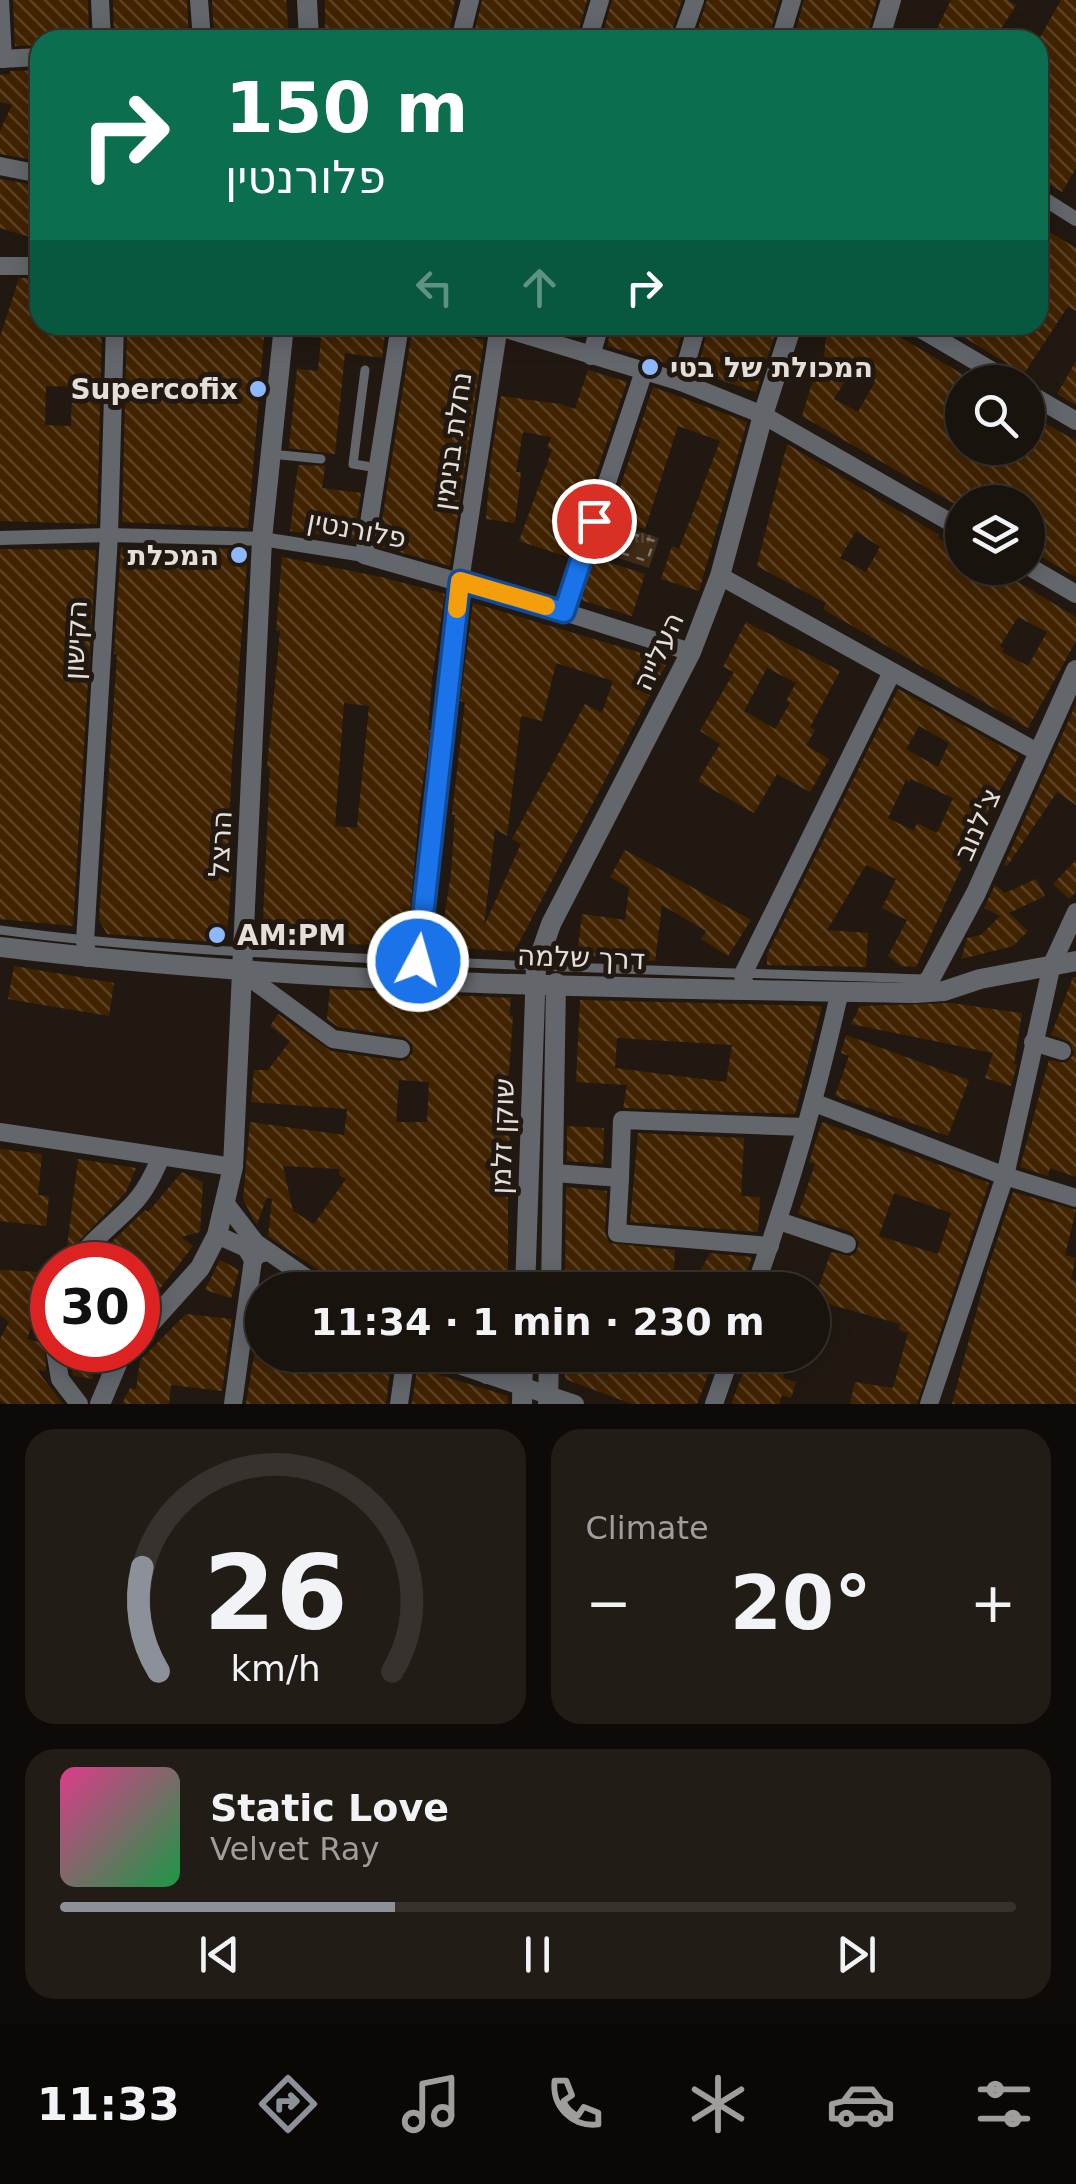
<!DOCTYPE html>
<html lang="en">
<head>
<meta charset="utf-8">
<style>
	:root { --surface:#19130d; --page:#221c16; --text:#f1f3f6; --muted:#9f9e9d; --line:#37322e; --accent:#8c9099 }
	body { margin:0; font-family:"DejaVu Sans","Noto Sans Hebrew",sans-serif; background:var(--page); color:var(--text); height:100vh; display:flex; flex-direction:column; font-size:38px; white-space:nowrap }
	* { box-sizing:border-box; margin:0 }
	p { font-size:32px; color:var(--muted) }
	.icon { flex:none; width:55px; height:55px; fill:none; stroke:currentColor; stroke-width:2; stroke-linecap:round; stroke-linejoin:round }
	.map { position:relative; height:1404px; overflow:hidden }
	.sheet { display:flex; flex-direction:column; gap:25px; padding:25px; background:#0e0a07; flex:1 }
	.sheet>* { flex:none }
	.guide { position:absolute; left:30px; top:30px; width:1018px; height:305px; border-radius:30px; box-shadow:0 5px 25px #0003,0 0 0 2px var(--line); background:#0b6e4f; color:#fff; overflow:hidden }
	.controls { position:absolute; left:945px; top:365px; display:grid; gap:20px }
	.controls a { display:grid; place-items:center; width:100px; height:100px; border-radius:50%; background:var(--surface); box-shadow:0 5px 25px #0003,0 0 0 2px var(--line); font-size:50px }
	.speed { position:absolute; left:30px; top:1242px; display:flex; gap:20px; font-size:50px; font-weight:700; text-align:center }
	.speed>* { display:grid; place-content:center; width:130px; height:130px; border-radius:50%; background:var(--surface); box-shadow:0 5px 25px #0003,0 0 0 2px var(--line); line-height:1 }
	.speed .limit { border:15px solid #d22; background:#fff; color:#111 }
	.pin { position:absolute; display:grid; place-items:center; width:85px; height:85px; color:#fff; margin:-42px; border:5px solid #fff; border-radius:50%; box-shadow:0 2px 10px #0007 }
	.me { position:absolute; width:110px; margin:-55px; rotate:6deg; stroke-linejoin:round; filter:drop-shadow(0 0 8px #0008) }
	.turn { display:flex; align-items:center; gap:35px; height:210px; padding:0 30px; font-size:45px }
	.turn .icon { width:130px; height:130px; stroke-width:2.5 }
	.turn b { display:block; font-size:70px; line-height:85px }
	.lanes { display:flex; align-items:center; height:95px; padding:0 30px; background:#0003; justify-content:center; gap:50px; direction:ltr }
	.lanes .off { opacity:.35 }
	.big { font-size:75px; font-weight:800; line-height:1.1 }
	.sheet .card { flex:1; display:flex; flex-direction:column; justify-content:center; gap:15px; min-width:0; padding:0 35px; border-radius:30px; background:var(--page) }
	.sheet .dial { align-items:center; gap:0 }
	.dial svg { height:260px; overflow:visible; fill:none; stroke:var(--line); stroke-width:7; stroke-linecap:round; text-anchor:middle }
	.dial text { fill:var(--text); stroke:none }
	.song { display:flex; align-items:center; gap:30px }
	.cover { width:120px; height:120px; border-radius:15px; background:linear-gradient(135deg,hsl(330 70% 55%),hsl(140 70% 35%)) }
	.played { height:10px; border-radius:5px; background:linear-gradient(90deg,var(--accent) 35%,var(--line) 35%) }
	.keys { display:flex; justify-content:space-around; direction:ltr }
	.heat { display:flex; justify-content:space-between; align-items:center; font-size:55px; direction:ltr }
	.sheet .tiles { flex:1; display:grid; gap:25px; grid-template-columns:1fr 1fr }
	.card:last-child { grid-column:span 2 }
	.trip { position:absolute; left:245px; top:1272px; width:585px; height:100px; border-radius:50px; background:var(--surface); box-shadow:0 5px 25px #0003,0 0 0 2px var(--line); font-weight:800; line-height:100px; text-align:center }
	.tabs { display:flex; height:160px; justify-content:space-around; align-items:center; background:#0a0805; color:var(--muted) }
	.tabs .icon { width:70px; height:70px }
	.tabs .on { color:var(--accent) }
	.tabs b { font-size:45px; color:var(--text) }
	.map>svg:first-child { display:block }
</style>
</head>
<body>
<div class="map">
<svg width="1076" height="1404" viewBox="0 0 1076 1404">
	<defs>
		<pattern id="park-tufts" width="24" height="20" patternUnits="userSpaceOnUse" patternTransform="scale(2.5)"><rect width="24" height="20" fill="#402b16"/><path d="M3 7l-1-3M5 7V3M7 7l1-3M15 17l-1-3M17 17v-4M19 17l1-3" fill="none" stroke="#5b4937"/></pattern>
		<pattern id="building-back-hatch" width="6" height="6" patternUnits="userSpaceOnUse" patternTransform="scale(2.5)"><rect width="6" height="6" fill="#412300"/><path d="M-1 5l2 2M0 0l6 6M5-1l2 2" fill="none" stroke="#5c4225"/></pattern>
	</defs>
	<rect width="100%" height="100%" fill="#211911"/>
	<!-- park -->
	<path fill="url(#park-tufts)" d="M603,520L659,538L649,568L594,550Z"/>
	<!-- building -->
	<g fill="url(#building-back-hatch)" fill-rule="evenodd">
		<path d="M13,0H88L89,40H40V45L15,46Z"/>
		<path d="M113,0H187L189,40H114Z"/>
		<path d="M212,0H286L289,37L214,39Z"/>
		<path d="M325,0H455L450,28H355L325,31Z"/>
		<path d="M482,0H587L576,40L475,30Z"/>
		<path d="M612,0H682L669,40H601Z"/>
		<path d="M707,0H779L768,40H694Z"/>
		<path d="M804,0H877L866,40L826,33L824,40L794,38Z"/>
		<path d="M951,0H1008L1016,5L994,40H931Z"/>
		<path d="M1061,0H1076V168L1062,192L1038,177V41Z"/>
		<path d="M40,70V111L29,136L40,139V161L0,154V131L12,105L0,102V75L10,74V71Z"/>
		<path d="M0,179L40,186V240L0,228Z"/>
		<path d="M1038,225L1076,248V311L1069,307L1066,309L1024,374L944,325H1038Z"/>
		<path d="M19,278H40V325L92,329V325H102L97,524L0,521V337ZM46,386L72,387L71,426L45,425Z"/>
		<path d="M127,325H265L248,528L122,522Z"/>
		<path d="M298,325H386L382,358L345,353L335,454L289,448L297,369L318,371L321,338L297,336Z"/>
		<path d="M413,325L484,340L450,566L378,546Z"/>
		<path d="M612,325H641L653,329L654,325H684L673,365L607,346Z"/>
		<path d="M709,325H778L756,392L697,372Z"/>
		<path d="M827,325H880L962,374V448H1028V413L1076,441V577L1028,549V502H962V508L802,416L818,363L823,365ZM853,368L875,382L858,412L834,399Z"/>
		<path d="M1076,361V405L1057,394Z"/>
		<path d="M588,370L627,382L568,557L519,541L552,450L547,448L551,437L523,432L516,472H521L515,523L486,519L491,458L501,396L560,404L575,409Z"/>
		<path d="M653,387L747,422L699,591L661,579L672,546L679,549L720,441L678,426L645,529L610,518Z"/>
		<path d="M787,444L939,535L938,538L962,552V568H987L1003,577L1005,574L1076,617V641L1028,728L823,609L826,603L757,566ZM856,531L880,547L866,572L840,558ZM1018,617L1047,632L1028,666L1002,652L1004,649L1000,646Z"/>
		<path d="M298,465L325,466L322,488L361,493L354,539L290,531Z"/>
		<path d="M121,547L248,549L232,761L227,871H232L227,933L215,942L107,934L99,920L117,654H114Z"/>
		<path d="M0,549L96,550L73,926L0,919Z"/>
		<path d="M282,557L381,577L445,594L432,679L428,730H431L420,802L407,947L262,939L270,767H267L280,631H276ZM344,703L369,706L357,828L335,826Z"/>
		<path d="M595,558L645,574L632,616L581,600Z"/>
		<path d="M473,603L668,661L514,952L440,946L451,873L455,815H452L465,702L460,701ZM556,663L613,681L602,713L585,704L512,839L521,844L484,926L495,829L507,836L521,716L542,721Z"/>
		<path d="M746,622L840,671L810,727L815,730L806,745L829,759L810,792L777,774L754,813L698,781L720,744L700,731L734,672L723,667ZM767,668L796,683L786,701L790,703L775,729L744,711Z"/>
		<path d="M898,689L1019,756L958,865L962,867L916,967L901,966L888,956L907,920L882,908L896,879L866,865L827,930L868,933L866,967L767,965V954ZM919,726L949,743L938,767L906,749ZM911,779L953,798L937,833L917,823L914,831L888,818L906,780L909,782Z"/>
		<path d="M1076,704V805L1057,792L1007,866L1004,865Z"/>
		<path d="M625,850L751,920L728,956L701,939L706,931L662,905L655,961L577,955L582,914L625,920L629,888L610,877Z"/>
		<path d="M1076,860V892L1069,899L1053,884Z"/>
		<path d="M1036,879L1045,896L1009,913L1028,931L1013,946L961,959L967,938L981,935L1000,916L984,908L995,885L1005,893Z"/>
		<path d="M14,966L114,983L109,1016L8,999Z"/>
		<path d="M1073,977H1076V1177L1050,1168L1048,1176L1020,1167L1049,1060L1066,1063L1074,1054L1070,1042L1051,1035Z"/>
		<path d="M330,989L511,998L509,1016H513L505,1126H510L509,1161L500,1160L499,1180L508,1181V1290H348L268,1236L272,1199L267,1197L257,1224L254,1220L243,1199L250,1122L344,1135L347,1109L251,1102L254,1070H268L290,1041L270,1026L278,1014L331,1051L399,1061L406,1060L413,1052L412,1044L404,1037L338,1027L327,1019ZM399,1080L429,1082L427,1122H396ZM283,1166L340,1169L339,1175L346,1179L314,1224L293,1211Z"/>
		<path d="M580,1000L822,1006L795,1114L623,1108L627,1085L576,1082ZM617,1038L732,1045L726,1082L615,1068Z"/>
		<path d="M951,1003L1022,1013L1014,1064L1017,1065L1011,1086L985,1078L993,1053L851,1024L860,1006Z"/>
		<path d="M846,1035L969,1080L948,1136L835,1096L849,1056L841,1053Z"/>
		<path d="M822,1122L989,1183L917,1404H850L855,1382L893,1388L908,1333L899,1330L900,1324L814,1300L831,1252L850,1256L856,1253L859,1243L851,1232L798,1214L815,1164L809,1162ZM894,1193L951,1213L938,1254L879,1236Z"/>
		<path d="M567,1126L604,1128L603,1164L567,1161Z"/>
		<path d="M638,1133L744,1138L741,1196L760,1197L758,1232L630,1222Z"/>
		<path d="M0,1149L42,1154L38,1195L49,1196L46,1226L0,1221Z"/>
		<path d="M78,1159L136,1168L126,1192L66,1255Z"/>
		<path d="M182,1172L203,1182L200,1232L181,1237L193,1246L138,1317V1265H105L97,1256L145,1210L148,1212Z"/>
		<path d="M566,1187L607,1191L605,1232L609,1243L675,1250L674,1273L695,1281L710,1253L752,1257L740,1290H565Z"/>
		<path d="M1013,1192L1076,1210L1065,1255L1076,1258L1071,1279L1076,1281V1404H952L988,1268Z"/>
		<path d="M220,1260L239,1270L231,1298L205,1290Z"/>
		<path d="M0,1270L41,1272L39,1297L47,1298L40,1313L37,1312L27,1339L45,1344L46,1371L37,1370L63,1404H6L0,1401V1339L9,1322L0,1315Z"/>
		<path d="M186,1314L232,1319L222,1391L171,1385L169,1404H122L130,1388L136,1389L140,1360Z"/>
		<path d="M68,1350H92L93,1379L73,1376Z"/>
		<path d="M254,1355H392L386,1404H246Z"/>
		<path d="M564,1355H584L621,1369L628,1355H656L674,1363L677,1355H716L697,1404H632L565,1379Z"/>
		<path d="M750,1355L789,1357L783,1378L796,1382L791,1398L782,1395L779,1404H731Z"/>
		<path d="M417,1368L508,1396V1404H412Z"/>
	</g>
	<g fill="none" stroke-linecap="round" stroke-linejoin="round">
		<!-- path -->
		<path stroke="#7c756e" stroke-width="2.5" stroke-dasharray="8 8" stroke-linecap="butt" d="M606,548L647,561L654,541L609,526"/>
		<!-- service -->
		<g stroke="#63666b" stroke-width="9">
			<path d="M365,370L353,464L378,468"/>
			<path d="M271,454L321,459"/>
			<path d="M0,930C126,947 253,953 379,959C562,968 745,973 927,979"/>
		</g>
		<!-- pedestrian -->
		<g stroke="#63666b" stroke-width="14">
			<path d="M1038,195L1076,219"/>
			<path d="M0,538L109,535L262,539L364,555"/>
		</g>
		<!-- minor -->
		<g stroke="#63666b" stroke-width="18">
			<path d="M0,0L3,59"/>
			<path d="M100,0L102,40"/>
			<path d="M199,0L202,40"/>
			<path d="M355,40H461"/>
			<path d="M460,40L470,0"/>
			<path d="M588,40L600,0"/>
			<path d="M681,40L695,0"/>
			<path d="M780,40L792,0"/>
			<path d="M0,59L40,57"/>
			<path d="M0,166L40,174"/>
			<path d="M0,266H40"/>
			<path d="M400,325L364,555L564,612L691,652"/>
			<path d="M493,325L681,382L763,415L962,529"/>
			<path d="M914,325L1011,382"/>
			<path d="M591,356L600,325"/>
			<path d="M681,382L697,325"/>
			<path d="M1028,393L1076,421"/>
			<path d="M1028,566L1076,594"/>
			<path d="M720,576L1039,753"/>
			<path d="M564,612L644,371"/>
			<path d="M88,958L85,942L109,535L115,325"/>
			<path d="M242,972L333,1039L401,1049"/>
			<path d="M411,981L418,961L460,581L499,325"/>
			<path d="M745,989L743,974L892,672"/>
			<path d="M1033,1042L1062,1051"/>
			<path d="M815,1103L1005,1176L1076,1198"/>
			<path d="M0,1132L233,1167"/>
			<path d="M554,1173L620,1178L617,1233L770,1246"/>
			<path d="M620,1178L622,1120L804,1127"/>
			<path d="M226,1204L256,1243L324,1290"/>
			<path d="M779,1221L847,1244"/>
			<path d="M217,1235L246,1248L253,1260"/>
			<path d="M74,1265C90,1241 111,1227 131,1206C145,1192 153,1175 161,1157"/>
			<path d="M754,1290C788,1195 816,1098 838,999L844,992"/>
			<path d="M52,1315V1322"/>
			<path d="M55,1350L60,1379L79,1404"/>
			<path d="M429,1355L575,1404"/>
			<path d="M233,1404L253,1260L259,1254L269,1252"/>
			<path d="M399,1404L406,1355"/>
			<path d="M714,1404L731,1355"/>
			<path d="M929,1404L1005,1176L1052,964L1076,912"/>
		</g>
		<!-- tertiary -->
		<g stroke="#63666b" stroke-width="20">
			<path d="M307,0L309,40"/>
			<path d="M879,40L891,0"/>
			<path d="M0,947C303,984 610,988 915,993L944,991L980,979L1076,961"/>
			<path d="M915,993L930,979L976,893L1076,670"/>
			<path d="M525,1290L536,967L551,924L691,652L720,576L763,415L792,325"/>
			<path d="M551,1290L556,983"/>
			<path d="M138,1337L200,1268L217,1235L233,1167L262,539L284,325"/>
			<path d="M487,1374L499,1370L516,1355"/>
			<path d="M100,1404L119,1359L126,1350"/>
			<path d="M522,1404L523,1355"/>
			<path d="M548,1404L549,1355"/>
		</g>
	</g>
	<g fill="none" stroke-linecap="round" stroke-linejoin="round">
		<defs>
			<path id="route" d="M418,961L460,581L564,612L594,521"/>
		</defs>
		<!-- route casing -->
		<use href="#route" stroke="#114b97" stroke-width="25"/>
		<!-- route -->
		<use href="#route" stroke="#1a73e8" stroke-width="18"/>
		<!-- slow -->
		<path stroke="#f59e0b" stroke-width="18" d="M457,609L460,581L546,606"/>
	</g>
	<!-- markers -->
	<g fill="#8db9fc" stroke="#211911" stroke-width="4">
		<circle cx="650" cy="367" r="10"/>
		<circle cx="258" cy="389" r="10"/>
		<circle cx="239" cy="555" r="10"/>
		<circle cx="217" cy="935" r="10"/>
	</g>
	<g text-anchor="middle" stroke-width="10" stroke-linejoin="round" paint-order="stroke">
		<!-- poi labels -->
		<g font-size="28" font-weight="bold" fill="#e5dfda" stroke="#211911" text-anchor="start">
			<text x="670" y="377">המכולת של בטי</text>
			<text x="238" y="399" text-anchor="end">Supercofix</text>
			<text x="219" y="565" text-anchor="end">המכלת</text>
			<text x="237" y="945">AM:PM</text>
		</g>
		<!-- street labels -->
		<g font-size="28" fill="#e5dfda" stroke="#211911">
			<text transform="translate(452 441) rotate(-82)" y="10">נחלת בנימין</text>
			<text transform="translate(357 529) rotate(11)" y="10">פלורנטין</text>
			<text transform="translate(75 640) rotate(-87)" y="10">הקישון</text>
			<text transform="translate(658 651) rotate(-65)" y="10">העלייה</text>
			<text transform="translate(977 824) rotate(-66)" y="10">צ'לנוב</text>
			<text transform="translate(220 844) rotate(-87)" y="10">הרצל</text>
			<text transform="translate(581 957) rotate(2)" y="10">דרך שלמה</text>
			<text transform="translate(502 1136) rotate(-88)" y="10">שוקן זלמן</text>
		</g>
	</g>
</svg>
<div class="controls">
<a><svg class="icon" aria-label="search" viewBox="0 0 24 24"><circle cx="10" cy="10" r="6"/><path d="M15 15l6 6"/></svg></a>
<a><svg class="icon" aria-label="layers" viewBox="0 0 24 24"><path d="M12 4l9 5-9 5-9-5zM3 14l9 5 9-5"/></svg></a>
</div>
<div class="speed"><div class="limit">30</div></div>
<div class="pin" style="left:594px;top:521px;background:#d93025"><svg class="icon" aria-label="arrive" viewBox="0 0 24 24"><path d="M6 21V4h12l-3 4 3 4H6"/></svg></div>
<svg class="me" style="left:418px;top:961px" viewBox="-20 -20 40 40"><circle r="17" fill="#1a73e8" stroke="#fff" stroke-width="3"/><path d="M0-11L8 9 0 5-8 9z" fill="#fff"/></svg>
<div class="trip">11:34 · 1 min · 230 m</div>
<div class="guide">
<div class="turn"><svg class="icon" aria-label="right" viewBox="0 0 24 24"><path d="M7 20v-9h11M14 6l5 5-5 5"/></svg><div><b>150 m</b>פלורנטין</div></div>
<div class="lanes"><svg class="icon off" aria-label="left" viewBox="0 0 24 24"><path d="M17 20v-9H6M10 6l-5 5 5 5"/></svg><svg class="icon off" aria-label="ahead" viewBox="0 0 24 24"><path d="M12 20V5M6 11l6-6 6 6"/></svg><svg class="icon" aria-label="right" viewBox="0 0 24 24"><path d="M7 20v-9h11M14 6l5 5-5 5"/></svg></div>
</div>
</div>
<section class="sheet">
<div class="tiles">
<div class="card dial"><svg viewBox="0 0 100 80">
<path d="M14 69A42 42 0 1 1 86 69"/>
<path d="M14 69A42 42 0 0 1 9 37" stroke="#8c9099"/>
<text x="50" y="56" font-size="32" font-weight="700">26</text>
<text x="50" y="72" font-size="11">km/h</text>
</svg></div>
<div class="card"><p>Climate</p>
<div class="heat"><a>−</a><b class="big">20°</b><a>+</a></div>
</div>
<div class="card">
<div class="song"><i class="cover"></i><div><b>Static Love</b><p>Velvet Ray</p></div></div>
<div class="played"></div>
<div class="keys"><svg class="icon" aria-label="previous" viewBox="0 0 24 24"><path d="M18 5L8 12l10 7zM5 5v14"/></svg><svg class="icon" aria-label="pause" viewBox="0 0 24 24"><path d="M8 5v14M16 5v14"/></svg><svg class="icon" aria-label="next" viewBox="0 0 24 24"><path d="M6 5l10 7-10 7zM19 5v14"/></svg></div>
</div>
</div>
</section>
<nav class="tabs">
<b>11:33</b>
<svg class="icon on" aria-label="directions" viewBox="0 0 24 24"><path d="M12 3l9 9-9 9-9-9zM9 14v-3h6M13 9l2 2-2 2"/></svg>
<svg class="icon" aria-label="music" viewBox="0 0 24 24"><path d="M9 18V5l10-2v13"/><circle cx="6" cy="18" r="3"/><circle cx="16" cy="16" r="3"/></svg>
<svg class="icon" aria-label="phone" viewBox="0 0 24 24"><path d="M5 4h4l2 5-3 2q2 4 5 5l2-3 5 2v4C11 20 4 13 5 4z"/></svg>
<svg class="icon" aria-label="climate" viewBox="0 0 24 24"><path d="M12 3v18M4 7l16 10M4 17L20 7"/></svg>
<svg class="icon" aria-label="car" viewBox="0 0 24 24"><path d="M5 17H2v-5l4-1 3-4h7l3 4 3 1v5h-3M9 17h6M6 11h13"/><circle cx="7" cy="17" r="2"/><circle cx="17" cy="17" r="2"/></svg>
<svg class="icon" aria-label="filters" viewBox="0 0 24 24"><path d="M4 7h16M4 17h16"/><circle cx="9" cy="7" r="2"/><circle cx="15" cy="17" r="2"/></svg>
</nav>
</body>
</html>
